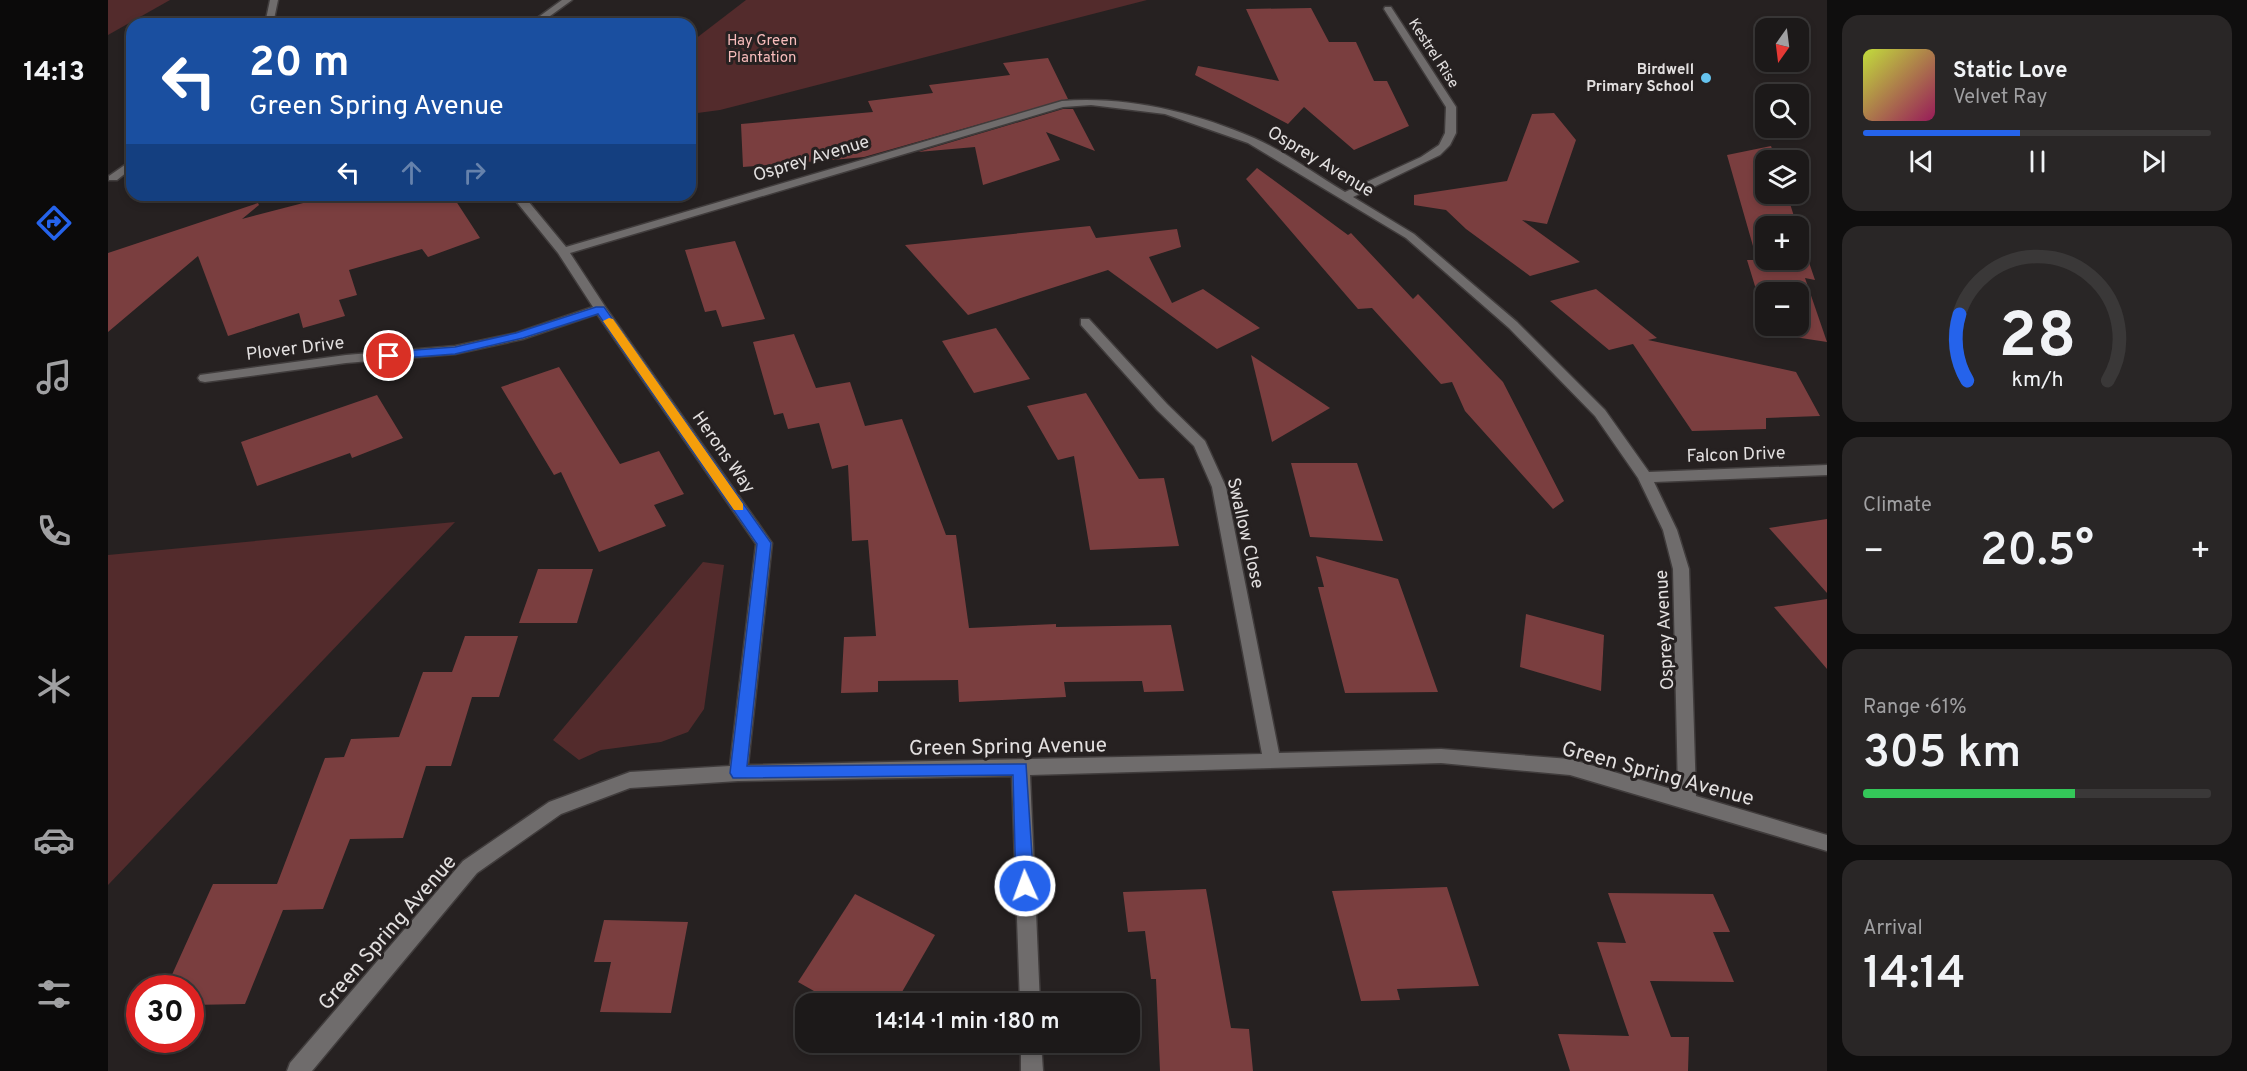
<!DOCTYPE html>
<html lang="en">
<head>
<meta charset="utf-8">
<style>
	:root { --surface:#1c1919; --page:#292626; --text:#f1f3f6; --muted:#a0a0a2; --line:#3a3838; --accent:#2563eb }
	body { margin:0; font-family:Overpass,sans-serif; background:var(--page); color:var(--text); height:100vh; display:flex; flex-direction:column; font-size:22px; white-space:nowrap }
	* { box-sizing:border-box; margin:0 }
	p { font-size:20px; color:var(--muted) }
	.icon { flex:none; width:33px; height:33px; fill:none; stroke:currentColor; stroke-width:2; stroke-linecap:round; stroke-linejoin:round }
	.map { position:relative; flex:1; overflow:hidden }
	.panel { display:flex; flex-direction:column; gap:15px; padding:15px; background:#0f0e0e; width:420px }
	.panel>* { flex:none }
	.banner { position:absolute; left:18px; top:18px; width:570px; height:183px; border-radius:18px; box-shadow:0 3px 9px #0003,0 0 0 2px var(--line); background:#1a4fa0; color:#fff; overflow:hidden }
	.needle { width:39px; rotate:194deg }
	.tools { position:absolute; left:1647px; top:18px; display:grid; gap:12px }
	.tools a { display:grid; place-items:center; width:54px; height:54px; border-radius:12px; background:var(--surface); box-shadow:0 3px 9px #0003,0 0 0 2px var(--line); font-size:30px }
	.speed { position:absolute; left:18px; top:975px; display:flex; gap:12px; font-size:30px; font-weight:700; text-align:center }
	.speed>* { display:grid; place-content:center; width:78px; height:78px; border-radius:50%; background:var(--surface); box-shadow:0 3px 9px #0003,0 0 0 2px var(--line); line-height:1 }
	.speed .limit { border:9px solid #d22; background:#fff; color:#111 }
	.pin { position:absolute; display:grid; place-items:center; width:51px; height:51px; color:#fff; margin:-26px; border:3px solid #fff; border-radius:50%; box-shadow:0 2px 6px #0007 }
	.me { position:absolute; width:66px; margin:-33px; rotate:358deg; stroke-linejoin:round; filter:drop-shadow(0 0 4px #0008) }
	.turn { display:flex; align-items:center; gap:21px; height:126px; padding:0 24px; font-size:27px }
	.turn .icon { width:78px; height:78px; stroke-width:2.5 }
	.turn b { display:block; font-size:42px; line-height:51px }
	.lanes { display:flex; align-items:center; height:57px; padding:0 24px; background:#0003; justify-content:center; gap:30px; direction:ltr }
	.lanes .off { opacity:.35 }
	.big { font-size:45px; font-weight:600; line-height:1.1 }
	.panel .widget { flex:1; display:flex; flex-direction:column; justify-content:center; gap:9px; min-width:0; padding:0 21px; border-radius:18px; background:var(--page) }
	.panel .dial { align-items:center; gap:0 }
	.dial svg { height:156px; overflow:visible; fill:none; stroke:var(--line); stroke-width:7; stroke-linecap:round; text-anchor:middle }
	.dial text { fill:var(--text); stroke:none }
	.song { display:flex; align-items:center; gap:18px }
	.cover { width:72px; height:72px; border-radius:9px; background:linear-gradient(135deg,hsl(70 70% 55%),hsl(330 70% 35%)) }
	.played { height:6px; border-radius:3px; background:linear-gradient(90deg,var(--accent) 45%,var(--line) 45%) }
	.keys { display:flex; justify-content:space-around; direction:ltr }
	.heat { display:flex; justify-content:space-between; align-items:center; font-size:33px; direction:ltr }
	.charge { height:9px; border-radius:4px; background:linear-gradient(90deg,#34c759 61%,var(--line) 0) }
	.trip { position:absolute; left:687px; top:993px; width:345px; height:60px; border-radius:18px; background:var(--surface); box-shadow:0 3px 9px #0003,0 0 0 2px var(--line); font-weight:600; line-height:60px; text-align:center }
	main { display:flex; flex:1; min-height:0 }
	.tabs { display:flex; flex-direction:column; width:108px; justify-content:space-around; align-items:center; background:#0b0a0a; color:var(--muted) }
	.tabs .icon { width:42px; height:42px }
	.tabs .active { color:var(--accent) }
	.tabs b { font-size:27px; color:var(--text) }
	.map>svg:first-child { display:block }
</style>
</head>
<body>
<main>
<nav class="tabs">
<b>14:13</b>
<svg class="icon active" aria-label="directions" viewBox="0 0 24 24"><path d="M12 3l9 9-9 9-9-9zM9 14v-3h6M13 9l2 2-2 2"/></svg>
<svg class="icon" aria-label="music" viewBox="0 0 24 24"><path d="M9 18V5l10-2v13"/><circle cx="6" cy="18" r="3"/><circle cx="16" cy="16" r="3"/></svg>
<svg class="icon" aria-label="phone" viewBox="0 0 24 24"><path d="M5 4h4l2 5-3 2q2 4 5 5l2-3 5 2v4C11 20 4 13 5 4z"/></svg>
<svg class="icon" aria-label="climate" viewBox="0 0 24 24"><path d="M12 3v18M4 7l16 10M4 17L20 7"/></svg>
<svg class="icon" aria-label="car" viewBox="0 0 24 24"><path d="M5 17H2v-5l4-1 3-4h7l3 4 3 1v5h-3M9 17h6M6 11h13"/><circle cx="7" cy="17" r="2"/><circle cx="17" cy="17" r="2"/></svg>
<svg class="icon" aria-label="filters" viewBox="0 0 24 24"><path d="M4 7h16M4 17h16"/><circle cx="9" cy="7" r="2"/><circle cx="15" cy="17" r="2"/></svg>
</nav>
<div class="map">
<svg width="1719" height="1071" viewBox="0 0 1719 1071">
	<rect width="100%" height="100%" fill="#262121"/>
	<!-- green -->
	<g fill="#532b2c">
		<path d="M0,0H62L0,35Z"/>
		<path d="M638,0H1039L612,110L582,114V43Z"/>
		<path d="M347,522L0,885V555Z"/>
		<path d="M595,562L616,565L596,709L580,732L553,742L493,750L471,760L445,740Z"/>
	</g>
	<!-- building -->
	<g fill="#7a3e3f">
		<path d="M1203,8L1221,42H1248L1266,81H1279L1301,126L1246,150L1196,107L1180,124L1087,75L1090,66L1171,81L1138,9Z"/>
		<path d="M940,58L960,99L756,157L725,160L722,155L710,161L635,167L633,124L765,112L760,101L825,93L821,85L902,75L895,63Z"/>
		<path d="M955,109H965L987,151L938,132L952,160L875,185L867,147L810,152Z"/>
		<path d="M1446,113L1468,140L1439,224L1414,220L1472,262L1422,276L1358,229L1338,210L1306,205V195L1399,181L1424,114Z"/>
		<path d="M1663,146L1668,160H1658V194H1679L1689,226H1658V260H1690V230L1707,280L1697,278L1719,342L1661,333L1659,326H1690V292H1658V322L1639,260H1649L1619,155Z"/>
		<path d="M1149,168L1240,235L1243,233L1305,299L1310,294L1395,382L1456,501L1445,509L1357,411L1344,382L1333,384L1264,308L1250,309L1138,179Z"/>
		<path d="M226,195H344L372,238L320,257L314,249L241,270L249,295L231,300L237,316L195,328L191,313L120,336L90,256L0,332V253L150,203L151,205L134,219Z"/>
		<path d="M982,226L988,238L1069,229L1073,247L1041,257L1064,303L1095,289L1152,328L1109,349L1000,270L860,315L797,245Z"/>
		<path d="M627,241L657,319L614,327L608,310L597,312L577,250Z"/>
		<path d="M1488,289L1549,338L1540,340L1688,372L1712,416L1658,418V429L1584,431L1525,344L1501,350L1442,301Z"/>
		<path d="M888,328L922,379L866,393L834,341Z"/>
		<path d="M686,334L708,388L742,382L757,426L794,419L838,535H848L861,628L948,624V627L1063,625L1076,691L1036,692L1034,681L956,682L958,697L851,702L850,680L770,681V692L733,693L736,637L768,636L760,540L744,541L740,465L724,469L711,423L680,429L675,413L666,415L645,342Z"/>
		<path d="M1143,355L1222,408L1164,442Z"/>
		<path d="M451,367L512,464L551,451L576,494L546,505L558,526L491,552L453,472L446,475L393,387Z"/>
		<path d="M978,393L1031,479L1056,478L1071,546L982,550L966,456L950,460L919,406Z"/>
		<path d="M269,395L295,438L244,458L242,453L149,486L133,442Z"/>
		<path d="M1183,463H1249L1275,541L1202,537Z"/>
		<path d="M1719,519V593L1661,528Z"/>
		<path d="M1208,556L1290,579L1330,692L1237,693L1210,587H1216Z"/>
		<path d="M430,569H485L469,623H411Z"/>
		<path d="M1719,599V669L1666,607Z"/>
		<path d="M1418,614L1496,635L1493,691L1412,667Z"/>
		<path d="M357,636H410L391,697H364L343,766H318L295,838L242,839L215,909L175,910L137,1004L82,1005V988H58L105,884H169L217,758L236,757L243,739L291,737L315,672H344Z"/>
		<path d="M1339,887L1371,986L1289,989L1292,1000L1253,1001L1224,891Z"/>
		<path d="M1098,889L1123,1028L1141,1029L1145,1071H1052L1048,979H1043L1037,931L1020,932L1015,892Z"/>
		<path d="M1500,893L1605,894L1622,932H1605L1626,982L1542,981L1563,1037H1581L1580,1071H1462L1450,1034L1521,1036L1489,942L1518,943Z"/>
		<path d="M747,894L827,935L787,1004H729L690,982Z"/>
		<path d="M496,920L580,922L563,1013L492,1012L503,962H486Z"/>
	</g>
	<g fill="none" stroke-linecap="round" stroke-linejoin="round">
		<defs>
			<g id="minor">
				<path d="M162,0H170L165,24H157Z"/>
				<path d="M454,0H464L431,24H421Z"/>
				<path d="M1277,7H1283L1348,107V133L1342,145L1332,155L1245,197L1306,234L1409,322L1497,410L1541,472L1719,465V475L1546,482L1569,530L1581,569L1588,796L1719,835V851L1462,775L1333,763L922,775L932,1004H912L904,776L630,781L522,788L453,814L369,873L204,1071H179L182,1063L355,861L441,802L522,772L622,766L648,544L489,314L415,339L347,354L238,363L97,382L92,381L90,378L92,375L238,355L347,346L408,333L485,307L450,253L403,195H415L458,247L954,101C1020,96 1085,112 1146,138C1178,152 1208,175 1237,192L1313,157L1331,145L1337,133L1338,107L1276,9ZM983,105L1057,114L1140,143L1298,238L1401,328L1487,416L1530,478L1555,530L1565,569L1570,791L1462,759L1333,749L1171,753L1118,487L1097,441L1059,404L981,319H973V325L1049,410L1086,446L1104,487L1154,754L640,765L664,543L498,308L462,253L955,107Z"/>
				<path d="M24,160V168L9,180H1V176Z"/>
				<path d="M913,1042H933L935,1071H913Z"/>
			</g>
		</defs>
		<!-- minor casing -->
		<use href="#minor" stroke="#403c3c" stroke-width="3"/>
		<!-- minor -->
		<use href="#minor" fill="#6f6c6c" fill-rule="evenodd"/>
	</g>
	<!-- route -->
	<path fill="#2563eb" stroke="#184099" stroke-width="1.5" d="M488,307H496L663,543L639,766L918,764L926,886L923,892L917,894L911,892L908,886L905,775L625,778L622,773L649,544L490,314L415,338L347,354L281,359L276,356L281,352L347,347L408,333Z"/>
	<!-- slow -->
	<path fill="#f59e0b" d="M501,318L505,319L635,504V510H626L495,321Z"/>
	<!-- markers -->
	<circle fill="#66c4ef" stroke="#262121" stroke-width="2" cx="1598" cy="78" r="6"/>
	<g text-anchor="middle" stroke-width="6" stroke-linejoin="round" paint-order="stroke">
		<!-- far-park labels -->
		<g font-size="15" fill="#f7bcbb" stroke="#262121">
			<text x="654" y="45">Hay Green<tspan x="654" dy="17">Plantation</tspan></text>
		</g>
		<!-- far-street labels -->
		<g font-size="15" fill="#e3e0e0" stroke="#262121">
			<text transform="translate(1326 53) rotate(57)" y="5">Kestrel Rise</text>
		</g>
		<!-- far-poi labels -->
		<g font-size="15" font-weight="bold" fill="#e3e0e0" stroke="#262121" text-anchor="end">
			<text x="1586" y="74">Birdwell<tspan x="1586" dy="17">Primary School</tspan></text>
		</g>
		<!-- street labels -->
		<g font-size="18" fill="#e3e0e0" stroke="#262121">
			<text transform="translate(703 158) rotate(-17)" y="6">Osprey Avenue</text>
			<text transform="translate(1213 161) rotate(31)" y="6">Osprey Avenue</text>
			<text transform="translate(187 348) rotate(-7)" y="6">Plover Drive</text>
			<text transform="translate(616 452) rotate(55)" y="6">Herons Way</text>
			<text transform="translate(1628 454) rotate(-2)" y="6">Falcon Drive</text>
			<text transform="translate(1138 533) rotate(77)" y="6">Swallow Close</text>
			<text transform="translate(1556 630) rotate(-93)" y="6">Osprey Avenue</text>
		</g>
		<!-- near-street labels -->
		<g font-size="21" fill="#e3e0e0" stroke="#262121">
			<text transform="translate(900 746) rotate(-1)" y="7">Green Spring Avenue</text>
			<text transform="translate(1550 773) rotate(15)" y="7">Green Spring Avenue</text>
			<text transform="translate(279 932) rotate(-49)" y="7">Green Spring Avenue</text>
		</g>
	</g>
</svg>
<div class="tools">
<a><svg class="needle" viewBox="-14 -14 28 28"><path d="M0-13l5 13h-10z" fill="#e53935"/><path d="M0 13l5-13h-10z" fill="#a0a0a2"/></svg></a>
<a><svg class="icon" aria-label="search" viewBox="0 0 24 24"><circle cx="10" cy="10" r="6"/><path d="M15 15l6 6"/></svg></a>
<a><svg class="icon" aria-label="layers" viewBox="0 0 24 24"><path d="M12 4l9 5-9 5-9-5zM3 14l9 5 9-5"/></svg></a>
<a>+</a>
<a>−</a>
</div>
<div class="speed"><div class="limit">30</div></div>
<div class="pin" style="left:281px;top:356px;background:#d93025"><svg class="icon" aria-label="arrive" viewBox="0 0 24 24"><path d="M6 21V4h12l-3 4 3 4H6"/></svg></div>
<svg class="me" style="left:917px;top:886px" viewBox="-20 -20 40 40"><circle r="17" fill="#2563eb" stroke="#fff" stroke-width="3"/><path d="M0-11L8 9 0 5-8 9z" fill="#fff"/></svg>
<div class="trip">14:14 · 1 min · 180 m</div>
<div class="banner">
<div class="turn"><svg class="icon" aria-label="left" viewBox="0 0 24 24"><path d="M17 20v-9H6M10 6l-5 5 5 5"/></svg><div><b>20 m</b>Green Spring Avenue</div></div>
<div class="lanes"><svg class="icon" aria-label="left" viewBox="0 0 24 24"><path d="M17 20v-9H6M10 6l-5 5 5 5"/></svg><svg class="icon off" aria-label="ahead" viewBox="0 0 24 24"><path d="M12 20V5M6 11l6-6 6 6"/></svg><svg class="icon off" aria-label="right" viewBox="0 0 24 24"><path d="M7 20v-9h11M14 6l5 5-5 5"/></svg></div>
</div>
</div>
<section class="panel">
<div class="widget">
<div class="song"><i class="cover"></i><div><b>Static Love</b><p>Velvet Ray</p></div></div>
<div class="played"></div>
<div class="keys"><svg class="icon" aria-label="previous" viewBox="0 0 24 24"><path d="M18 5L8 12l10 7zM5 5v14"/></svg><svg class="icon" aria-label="pause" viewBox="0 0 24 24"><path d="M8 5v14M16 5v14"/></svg><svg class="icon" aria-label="next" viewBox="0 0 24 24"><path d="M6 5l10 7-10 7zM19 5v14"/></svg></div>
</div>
<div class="widget dial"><svg viewBox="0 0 100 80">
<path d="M14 69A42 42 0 1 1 86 69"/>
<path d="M14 69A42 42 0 0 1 10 35" stroke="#2563eb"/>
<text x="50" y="56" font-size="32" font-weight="700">28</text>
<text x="50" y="72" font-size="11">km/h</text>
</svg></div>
<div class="widget"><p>Climate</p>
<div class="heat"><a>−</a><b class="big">20.5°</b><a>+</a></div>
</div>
<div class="widget"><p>Range · 61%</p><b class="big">305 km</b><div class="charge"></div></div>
<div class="widget"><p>Arrival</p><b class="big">14:14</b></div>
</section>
</main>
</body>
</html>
